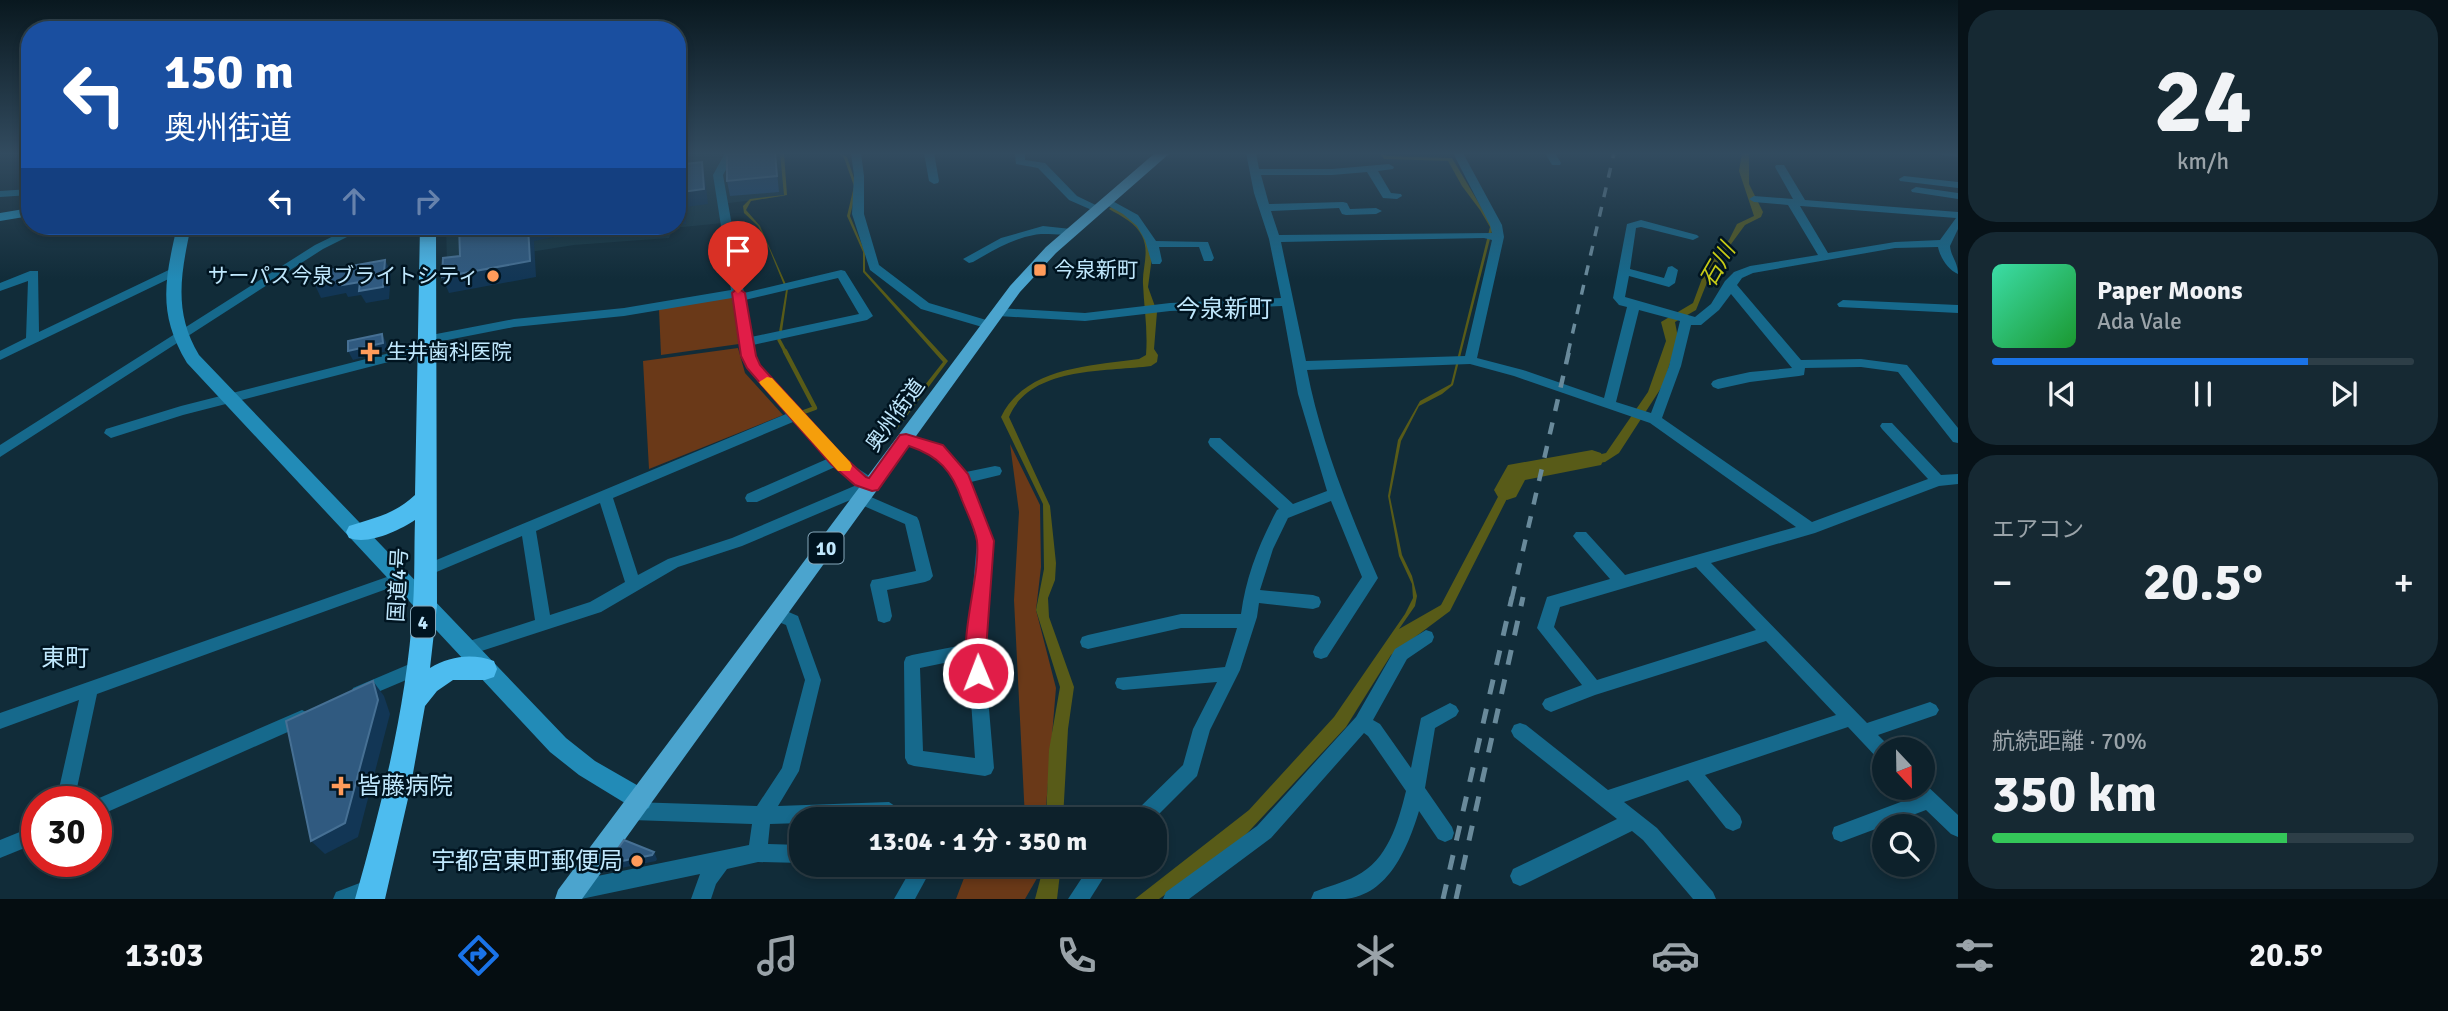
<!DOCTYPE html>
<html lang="ja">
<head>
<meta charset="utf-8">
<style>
	:root { --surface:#0d212b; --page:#162933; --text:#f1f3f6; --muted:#9aa3a9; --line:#2d3e47; --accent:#1a73e8 }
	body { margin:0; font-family:Signika,"Noto Sans JP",sans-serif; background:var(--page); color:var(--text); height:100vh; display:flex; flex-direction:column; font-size:26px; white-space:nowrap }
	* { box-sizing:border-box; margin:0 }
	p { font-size:23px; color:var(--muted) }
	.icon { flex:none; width:38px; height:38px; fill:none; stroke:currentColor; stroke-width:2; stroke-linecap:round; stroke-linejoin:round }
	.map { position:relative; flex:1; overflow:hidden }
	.details { display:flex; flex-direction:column; gap:10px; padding:10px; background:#071218; width:490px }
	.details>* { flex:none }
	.hud { position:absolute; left:21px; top:21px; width:665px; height:214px; border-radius:28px; box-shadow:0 4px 10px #0003,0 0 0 2px var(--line); background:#1a4fa0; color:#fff; overflow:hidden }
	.needle { width:46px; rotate:158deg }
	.fabs { position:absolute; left:1872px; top:737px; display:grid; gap:14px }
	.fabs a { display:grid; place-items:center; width:63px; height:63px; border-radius:50%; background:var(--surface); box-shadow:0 4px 10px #0003,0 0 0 2px var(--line); font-size:35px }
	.speed { position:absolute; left:21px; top:786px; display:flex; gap:14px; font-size:35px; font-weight:700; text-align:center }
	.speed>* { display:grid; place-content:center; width:91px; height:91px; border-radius:50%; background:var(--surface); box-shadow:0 4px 10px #0003,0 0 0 2px var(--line); line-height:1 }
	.speed .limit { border:10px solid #d22; background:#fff; color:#111 }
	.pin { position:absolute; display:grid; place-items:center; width:60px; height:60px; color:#fff; margin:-72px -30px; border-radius:50% 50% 50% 0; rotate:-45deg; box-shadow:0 0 7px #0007 }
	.pin .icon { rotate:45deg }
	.me { position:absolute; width:77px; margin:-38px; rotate:359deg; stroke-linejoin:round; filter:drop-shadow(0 0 5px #0008) }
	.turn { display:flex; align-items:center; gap:24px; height:147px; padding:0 28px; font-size:32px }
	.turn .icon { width:91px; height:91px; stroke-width:2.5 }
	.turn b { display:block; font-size:49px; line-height:60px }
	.lanes { display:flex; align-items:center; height:66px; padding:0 28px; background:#0003; justify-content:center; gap:35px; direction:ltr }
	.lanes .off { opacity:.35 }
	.big { font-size:52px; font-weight:700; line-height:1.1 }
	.details .tile { flex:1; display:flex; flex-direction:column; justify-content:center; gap:10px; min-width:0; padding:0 24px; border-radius:28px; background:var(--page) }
	.details .dial { align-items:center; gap:0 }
	.dial b { font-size:91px; line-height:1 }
	.song { display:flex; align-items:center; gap:21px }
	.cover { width:84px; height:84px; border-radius:10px; background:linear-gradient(135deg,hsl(160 70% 55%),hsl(130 70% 35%)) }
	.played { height:7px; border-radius:4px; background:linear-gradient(90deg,var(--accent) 75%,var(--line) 75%) }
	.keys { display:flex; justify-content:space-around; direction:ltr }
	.heat { display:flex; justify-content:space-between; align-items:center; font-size:38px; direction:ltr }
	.charge { height:10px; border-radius:5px; background:linear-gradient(90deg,#34c759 70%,var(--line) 0) }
	.trip { position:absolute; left:789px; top:807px; width:378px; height:70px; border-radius:28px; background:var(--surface); box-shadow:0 4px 10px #0003,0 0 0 2px var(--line); font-weight:700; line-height:70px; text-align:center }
	.tab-bar { display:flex; height:112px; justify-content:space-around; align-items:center; background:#050d11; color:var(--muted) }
	.tab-bar .icon { width:49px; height:49px }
	.tab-bar .on { color:var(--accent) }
	.tab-bar b { font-size:32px; color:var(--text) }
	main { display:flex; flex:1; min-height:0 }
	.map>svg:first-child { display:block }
</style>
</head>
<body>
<main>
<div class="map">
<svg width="1958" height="899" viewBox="0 0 1958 899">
	<rect width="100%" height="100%" fill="#112c39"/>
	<!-- built -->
	<path fill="#173745" d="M677,153H781L785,196L721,204L723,223L673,228L669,238L574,245L447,265L446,226H677Z"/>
	<!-- green -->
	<g fill="#6a3918">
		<path d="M732,297L739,344L661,355L659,309Z"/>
		<path d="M738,348L745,373L783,415L649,469L643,361Z"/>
		<path d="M1010,444L1040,505L1041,567L1036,610L1056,688L1045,819H1025L1014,600L1019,512Z"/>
		<path d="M1006,865H1040V873L1025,899H956L964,878L1002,873Z"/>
	</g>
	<!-- water -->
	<g fill="#585b18">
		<path d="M780,153H784L787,195L751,201L746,210L760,226L788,289L782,331L779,332L786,290L766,241L758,226L744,213L743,206L750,199L784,195Z"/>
		<path d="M839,153L847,157L857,187L850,216L865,252V271L948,361L897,429L892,427L943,362L863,272V252L847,216L854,186L844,158Z"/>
		<path d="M1380,153L1387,156L1452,158L1493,227L1453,385L1442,394L1419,406L1401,441L1390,497L1402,555L1412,576L1417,596L1415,606L1399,629L1441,605L1510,474L1515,470L1530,467L1528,473L1519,475L1450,611L1391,655L1346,727L1239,842L1159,899H1135L1249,810L1334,717L1405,614L1413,598L1412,584L1399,556L1388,496L1398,440L1420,401L1451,384L1490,227L1480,210L1462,186L1448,161L1384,159Z"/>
		<path d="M1742,153H1749V184L1763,212L1761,217L1745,225L1712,270L1696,310L1675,322L1678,338L1663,385L1619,453L1605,462L1561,469L1562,463L1606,453L1648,392L1666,341L1661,322L1693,303L1706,268L1714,256L1729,240L1737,224L1754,216L1739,171Z"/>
		<path d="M1112,206L1140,224L1152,257L1148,287L1157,312L1154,349L1158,355L1157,362L1151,366C1106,372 1030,366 1009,417L1050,506L1056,563L1055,580L1048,598L1049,617L1074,687L1068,729L1063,819H1046L1049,750L1060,687L1036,610L1044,569L1043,504L1001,417C1025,367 1090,366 1139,359L1146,355C1148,330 1144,308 1143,284C1142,268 1150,252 1142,236C1136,223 1121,216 1109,209Z"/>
		<path d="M1044,865H1061L1057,899H1035Z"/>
	</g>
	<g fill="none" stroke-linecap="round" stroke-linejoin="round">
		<!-- stream-far1 -->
		<path stroke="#585b18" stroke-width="3.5" d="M779,340L786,353"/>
		<!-- stream -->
		<path stroke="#585b18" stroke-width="4.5" d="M785,351L815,408L801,413L818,432"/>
		<!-- river -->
		<path fill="#585b18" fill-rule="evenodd" d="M1592,450L1601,453L1604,459L1601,465L1525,480L1516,497L1507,500L1498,497L1494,490L1508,465Z"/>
		<!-- street -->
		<g fill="#16698c" fill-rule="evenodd">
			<path d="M725,153H735L723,175L744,293L841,270L845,271L873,316L867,320L753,345L759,366L815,429L848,462L877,481L879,485L877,489L864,494L917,517L919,521L933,576L930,580L925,582L887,590L892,616L890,621L884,623L878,621L870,585L872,580L878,579L916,571L905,524L857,503L855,498L742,546L678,567L601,612L466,656L460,654L458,649L460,644L535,620L522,536L427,576L422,574L419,570L422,566L786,414L749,371L742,356L732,298L624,316L514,327L427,344L432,348L431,351L183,415L111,438L104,433L106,429L181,406L425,344L420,340L426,336L514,319L624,308L731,290L713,175ZM838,278L859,314L751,337L745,300ZM793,422L827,459L747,494L745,498L747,502H757L835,467L859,484L732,538L668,559L638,575L613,498ZM600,503L625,582L590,602L550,615L536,531Z"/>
			<path d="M851,153H861L864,176V214L879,265L929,303L993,322L995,325L993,328L989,329L921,309L870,270L852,214L854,176Z"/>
			<path d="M924,153H934L939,181L938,183L934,184L929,181Z"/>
			<path d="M1015,153H1025V160L1045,163L1077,196L1104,209L1098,212L1094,211L1069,200L1038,168L1016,164Z"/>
			<path d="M1246,153H1256L1259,169H1332L1389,164L1394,167L1393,169L1378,171L1391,193L1401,194L1402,196L1397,199L1383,198L1367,172L1332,175H1261L1269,204L1343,202L1347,203L1350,209L1376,208L1382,211L1376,214L1346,215L1342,214L1339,208L1271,211L1279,235L1492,233L1490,225L1453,153H1463L1502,225L1504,237L1477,358L1523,370L1604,398L1627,307L1619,305L1613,298L1627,224L1641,220L1697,235L1699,237L1693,240L1641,227L1636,228L1630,269L1664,278L1668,267L1672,266L1678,270L1675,283L1669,287L1629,276L1625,297L1695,317L1711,304L1725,281L1734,272L1750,266L1818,255L1788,205L1754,202L1749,199L1754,196L1793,199L1775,167L1776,165H1784L1805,200L1958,212V229L1950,246C1951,257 1958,262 1958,274C1948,270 1940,257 1938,247L1895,248L1753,273L1742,278L1737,285L1801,360L1861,359L1907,365L1958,428V443L1953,442L1898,372L1861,367L1805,368L1804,375L1799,376L1750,382L1718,389L1713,387L1711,384L1713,381L1718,379L1750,372L1792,368L1731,294L1719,310L1701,325H1691L1681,366L1662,418L1812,522L1928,479L1882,429L1880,426L1882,423H1892L1941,475L1958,474V484L1939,486L1815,533L1711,563L1867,723L1930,702L1936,705L1939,710L1936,715L1878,735L1892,749H1885V762L1879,760L1848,727L1705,775L1740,816L1742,822L1740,828L1733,831L1726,828L1688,780L1624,802L1657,828L1713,892L1716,899H1693L1643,840L1632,831L1527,883L1520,886L1513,883L1510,876L1513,869L1617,819L1514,737L1511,731L1514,725L1520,723L1526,725L1608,790L1836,715L1766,641L1595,695L1551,712L1545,709L1542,704L1545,699L1582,685L1537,628L1547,597L1610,579L1576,540L1573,536L1576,532H1586L1625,575L1796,527L1650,423L1514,376L1470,364L1307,370C1321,442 1349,511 1378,578L1327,657L1321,659L1315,657L1313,652L1315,647L1362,577L1331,501L1288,518L1273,549L1260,590L1313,595L1319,597L1321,602L1319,607L1313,609L1259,603L1257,617L1240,670L1210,730L1197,776L1154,819H1132L1134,813L1183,765L1193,729L1217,682L1123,690L1117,688L1115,683L1117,678L1225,667L1237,628H1181L1088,649L1082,647L1080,642L1082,637L1088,635L1181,614H1241C1246,576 1259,544 1277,510L1279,509L1210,446L1208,442L1210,438H1220L1293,504L1327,491L1298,394L1282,306L1170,311L1085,321L998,316L992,312L998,308L1085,313L1170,303L1281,298L1269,239L1254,193ZM1800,206H1801L1956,218L1940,240L1895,242L1828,253ZM1484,238L1492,240L1465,356L1306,361L1281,242ZM1639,310L1680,321L1669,366L1651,413L1616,402ZM1696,567L1756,630L1597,680L1554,627L1560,607Z"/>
			<path d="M1545,153H1555L1561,163L1560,165H1552Z"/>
			<path d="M1904,176L1958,182V188L1900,181L1899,179Z"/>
			<path d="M1916,187L1958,193V199L1912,192L1911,190Z"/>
			<path d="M30,189V195L0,197V191Z"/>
			<path d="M1107,198L1138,215L1156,241L1208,242L1214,258L1212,261H1204L1199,247H1159L1162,261L1160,264H1152L1145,240L1137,226L1123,214L1103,203V199Z"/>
			<path d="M354,226H369L323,249L0,457V445L315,245Z"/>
			<path d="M1043,226L1071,229L1077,232C1069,238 1046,232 1034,235C1012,239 992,251 973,262L969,263L963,259L1001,238Z"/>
			<path d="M175,267L179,268V274L0,360V351L26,338L28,281L0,291V283L30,271H38L39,332Z"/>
			<path d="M1843,300L1958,305V313L1839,307L1837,304Z"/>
			<path d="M906,434L942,445L966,472L995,466L1000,467L1002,471L1000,475L971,482L993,541L984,650L994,768L991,774L985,776L914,766L908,764L905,758L904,662L906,657L912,655L968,644L977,541L957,480L932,453L901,443L899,439ZM968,658L975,758L923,751L920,668Z"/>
			<path d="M401,572L406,574L409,578L406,582L97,694L74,802H56L79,700L0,729V713Z"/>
			<path d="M777,607L798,616L821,680L799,771L778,806L889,802L905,813L907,819H802V823L770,824L768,844L802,845V863L758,862L727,869L716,884L711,899H691L700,874L581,899L566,898L563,891L566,884L573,881L749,845L752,824L632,820L626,817L623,811L626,805L632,802L757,806L782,768L805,680L786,625L771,619L769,614L771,609Z"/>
			<path d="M1426,630L1432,632L1434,637L1432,642L1407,659L1373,720L1380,724L1411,768L1421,718L1450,703L1456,706L1459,711L1456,716L1435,728L1425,788L1452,827L1454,833L1452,839L1445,842L1438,839L1419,811C1408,847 1389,895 1345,899C1334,899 1322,899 1311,899L1314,892C1328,886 1343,883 1356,876C1388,860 1398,823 1406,791L1368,736L1364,733L1271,838L1189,899H1163L1166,892L1257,826L1356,717L1395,649Z"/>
			<path d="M419,660L425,662L427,667L425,672L359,700L353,698L351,693L353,688Z"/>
			<path d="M302,710L308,713L311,718L308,723L96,817V802H90Z"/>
			<path d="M1923,782L1958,815V837L1951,834L1926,810L1841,842L1834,839L1832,833L1834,827L1914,797L1908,788H1923Z"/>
			<path d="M37,825V843L0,858V840Z"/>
			<path d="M914,864H934L915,899H894Z"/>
			<path d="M1091,864H1112L1090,899H1068Z"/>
			<path d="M373,878L380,881L383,888L380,895L369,899H333L336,892Z"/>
		</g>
		<!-- secondary -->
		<g fill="#228bb7" fill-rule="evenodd">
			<path d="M30,208V216L0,221V213Z"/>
			<path d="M177,226H191C181,273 173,312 199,355L566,738L595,761L649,792L652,800L649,808L641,811L633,808L579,775L550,752L187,363C157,313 165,280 177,226Z"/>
		</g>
		<!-- primary -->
		<path fill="#4ba4ce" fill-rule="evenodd" d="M1155,153H1170L1056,253L1020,292L582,899H555L558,890L1010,286L1046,247Z"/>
		<!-- highway -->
		<path fill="#4dbcef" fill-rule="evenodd" d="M420,226H436L437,606L430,668C450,656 472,653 494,661L497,669L494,677L485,680H453L437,691L425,706L410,790L385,899H355C382,804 407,704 413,606C415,577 414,549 415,520C398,531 369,545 349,538L346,532L349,526C374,518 395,514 415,495Z"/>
		<!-- rail-far2 -->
		<path stroke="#698a9b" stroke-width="3.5" stroke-dasharray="10 10" stroke-linecap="butt" d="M1568,353L1614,153"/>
		<!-- rail-far1 -->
		<path stroke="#698a9b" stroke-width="4.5" stroke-dasharray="12 12" stroke-linecap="butt" d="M1512,598L1569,351"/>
		<!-- rail -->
		<g stroke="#698a9b" stroke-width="5" stroke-dasharray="15 15" stroke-linecap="butt">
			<path d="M1443,899L1512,597"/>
			<path d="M1456,899L1523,597"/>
		</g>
	</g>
	<!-- wall -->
	<g fill="#1e4972">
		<path d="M727,153H775L779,192L730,196L727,181Z"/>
		<path d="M1935,153H1958V157L1935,154Z"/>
	</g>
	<!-- shaded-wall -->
	<g fill="#123655">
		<path d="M702,162L705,178L708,204L685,207L686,224L677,225V209L682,192Z"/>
		<path d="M122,226H147L124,230Z"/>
		<path d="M528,226H668L582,237L580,232L534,241L536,277L449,293L442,277Z"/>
		<path d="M385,260L391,272L389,299L366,303L361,295L348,297L346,293L321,298L315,285Z"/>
		<path d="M382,334L386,342L387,351L353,360L348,351Z"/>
		<path d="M373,681L384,696L390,714L358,837L325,854L311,841Z"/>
		<path d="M654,852L657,859L656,861L616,869L612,863Z"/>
	</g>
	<!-- building -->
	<g fill="#305a80" stroke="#467094" stroke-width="2">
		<path d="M727,153H775L777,176L727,181Z"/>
		<path d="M702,162L704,189L682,192V208L677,209V165Z"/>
		<path d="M459,226H528L530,261L442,277L443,258L460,256Z"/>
		<path d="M385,260L383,287L359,291L360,282L342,285V281L315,285L317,272Z"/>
		<path d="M382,334L383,343L348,351V341Z"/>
		<path d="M373,681L378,700L345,823L311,841L286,721Z"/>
		<path d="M624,840L654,852L652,855L612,863V857Z"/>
	</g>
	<!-- sky -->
	<linearGradient id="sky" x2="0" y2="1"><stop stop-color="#09181f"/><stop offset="0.55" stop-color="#324b5f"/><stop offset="1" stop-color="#324b5f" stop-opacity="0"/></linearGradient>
	<rect width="1958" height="279" fill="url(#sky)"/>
	<!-- route -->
	<path fill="#e11d48" stroke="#92132f" stroke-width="2" d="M738,288L745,293L756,356L760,365L843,456L866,477L869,478L900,435L906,434L943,445L968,474L994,541L986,650L987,673L985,679L978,682L971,679C955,645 981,578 977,541C975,528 967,513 962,500C952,471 939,456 909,446L878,490L872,491L855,485L831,464L747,368L741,356L732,293Z"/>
	<!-- slow -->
	<path fill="#f59e0b" d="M767,377L772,378L850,462L852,466L850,471H838L761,385L759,382Z"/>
	<!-- markers -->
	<g fill="#ff9b5a" stroke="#001420" stroke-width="2.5">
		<rect x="1033" y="263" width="14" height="14" rx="3.5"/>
		<circle cx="493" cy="276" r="7"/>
		<path d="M366.5 341.5h7v7h7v7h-7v7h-7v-7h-7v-7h7z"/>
		<path d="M337.5 775.5h7v7h7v7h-7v7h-7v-7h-7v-7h7z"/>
		<circle cx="637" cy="861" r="7"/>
	</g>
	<g text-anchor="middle" stroke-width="5" stroke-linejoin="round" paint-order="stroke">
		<!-- shield labels -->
		<g fill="#001420" stroke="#86a8bb" stroke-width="2">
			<rect x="808.5" y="532.5" width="35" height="31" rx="5"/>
			<rect x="411" y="606.5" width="24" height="31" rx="5"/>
		</g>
		<g font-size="19" font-weight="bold" fill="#c0e8fd">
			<text x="826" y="555">10</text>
			<text x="423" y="629">4</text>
		</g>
		<!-- poi labels -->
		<g font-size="21" fill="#c0e8fd" stroke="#001420" text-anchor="start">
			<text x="1054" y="277">今泉新町</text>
			<text x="479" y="283" text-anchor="end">サーパス今泉ブライトシティ</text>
			<text x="386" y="359">生井歯科医院</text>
		</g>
		<!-- street labels -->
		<g font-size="21" fill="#c0e8fd" stroke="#001420">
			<text transform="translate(895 415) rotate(-54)" y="7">奥州街道</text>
			<text transform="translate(398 585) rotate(-87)" y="7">国道4号</text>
		</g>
		<!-- water labels -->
		<g font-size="23" font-style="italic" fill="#c6cb16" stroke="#001420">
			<text transform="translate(1717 265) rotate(-60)" y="8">石川</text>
		</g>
		<!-- quarter labels -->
		<g font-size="24" fill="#c0e8fd" stroke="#001420">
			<text x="1224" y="317">今泉新町</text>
			<text x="65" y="666">東町</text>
		</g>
		<!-- near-poi labels -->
		<g font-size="24" fill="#c0e8fd" stroke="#001420" text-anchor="start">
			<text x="357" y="794">皆藤病院</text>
			<text x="623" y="869" text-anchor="end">宇都宮東町郵便局</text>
		</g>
	</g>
</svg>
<div class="fabs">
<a><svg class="needle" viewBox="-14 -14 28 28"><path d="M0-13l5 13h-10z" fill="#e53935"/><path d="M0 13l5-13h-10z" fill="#9aa3a9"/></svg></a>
<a><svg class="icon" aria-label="search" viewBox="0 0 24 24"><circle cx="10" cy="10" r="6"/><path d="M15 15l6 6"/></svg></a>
</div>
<div class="speed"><div class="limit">30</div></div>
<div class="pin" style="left:738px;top:293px;background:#d93025"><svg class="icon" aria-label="arrive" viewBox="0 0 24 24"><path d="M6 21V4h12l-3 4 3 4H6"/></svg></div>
<svg class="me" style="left:978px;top:673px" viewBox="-20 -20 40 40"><circle r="17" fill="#e11d48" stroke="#fff" stroke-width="3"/><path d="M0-11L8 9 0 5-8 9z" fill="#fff"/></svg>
<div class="trip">13:04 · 1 分 · 350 m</div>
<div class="hud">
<div class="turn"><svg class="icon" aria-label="left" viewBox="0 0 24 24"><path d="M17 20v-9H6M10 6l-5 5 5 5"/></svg><div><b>150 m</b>奥州街道</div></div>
<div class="lanes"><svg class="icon" aria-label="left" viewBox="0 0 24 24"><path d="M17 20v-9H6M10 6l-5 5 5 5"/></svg><svg class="icon off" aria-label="ahead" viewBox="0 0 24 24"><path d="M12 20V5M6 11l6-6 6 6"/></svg><svg class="icon off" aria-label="right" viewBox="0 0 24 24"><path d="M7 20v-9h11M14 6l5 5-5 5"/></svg></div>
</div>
</div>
<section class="details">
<div class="tile dial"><b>24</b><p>km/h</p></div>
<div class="tile">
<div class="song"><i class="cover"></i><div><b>Paper Moons</b><p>Ada Vale</p></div></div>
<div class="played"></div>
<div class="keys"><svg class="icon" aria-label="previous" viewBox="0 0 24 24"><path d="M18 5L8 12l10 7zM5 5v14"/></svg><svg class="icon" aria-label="pause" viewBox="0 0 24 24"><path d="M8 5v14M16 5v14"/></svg><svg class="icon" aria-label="next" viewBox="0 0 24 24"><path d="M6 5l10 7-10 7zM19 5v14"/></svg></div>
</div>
<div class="tile"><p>エアコン</p>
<div class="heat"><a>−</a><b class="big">20.5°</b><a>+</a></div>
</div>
<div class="tile"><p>航続距離 · 70%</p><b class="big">350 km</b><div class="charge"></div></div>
</section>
</main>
<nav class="tab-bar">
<b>13:03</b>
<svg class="icon on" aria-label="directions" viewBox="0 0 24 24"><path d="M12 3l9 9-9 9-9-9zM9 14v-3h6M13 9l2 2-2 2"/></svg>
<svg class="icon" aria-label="music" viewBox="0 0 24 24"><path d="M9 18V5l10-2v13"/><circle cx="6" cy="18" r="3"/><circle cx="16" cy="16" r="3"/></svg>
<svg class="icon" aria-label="phone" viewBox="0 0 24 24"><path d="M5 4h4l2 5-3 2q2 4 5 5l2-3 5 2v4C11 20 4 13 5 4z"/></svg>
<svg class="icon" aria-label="climate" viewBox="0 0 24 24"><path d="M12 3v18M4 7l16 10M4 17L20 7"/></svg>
<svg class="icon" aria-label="car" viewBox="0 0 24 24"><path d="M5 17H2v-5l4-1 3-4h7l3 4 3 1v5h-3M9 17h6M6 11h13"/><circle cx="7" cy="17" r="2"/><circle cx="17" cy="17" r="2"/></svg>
<svg class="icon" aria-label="filters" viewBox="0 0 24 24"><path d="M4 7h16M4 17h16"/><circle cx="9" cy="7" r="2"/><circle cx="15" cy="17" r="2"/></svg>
<b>20.5°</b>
</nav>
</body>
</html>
